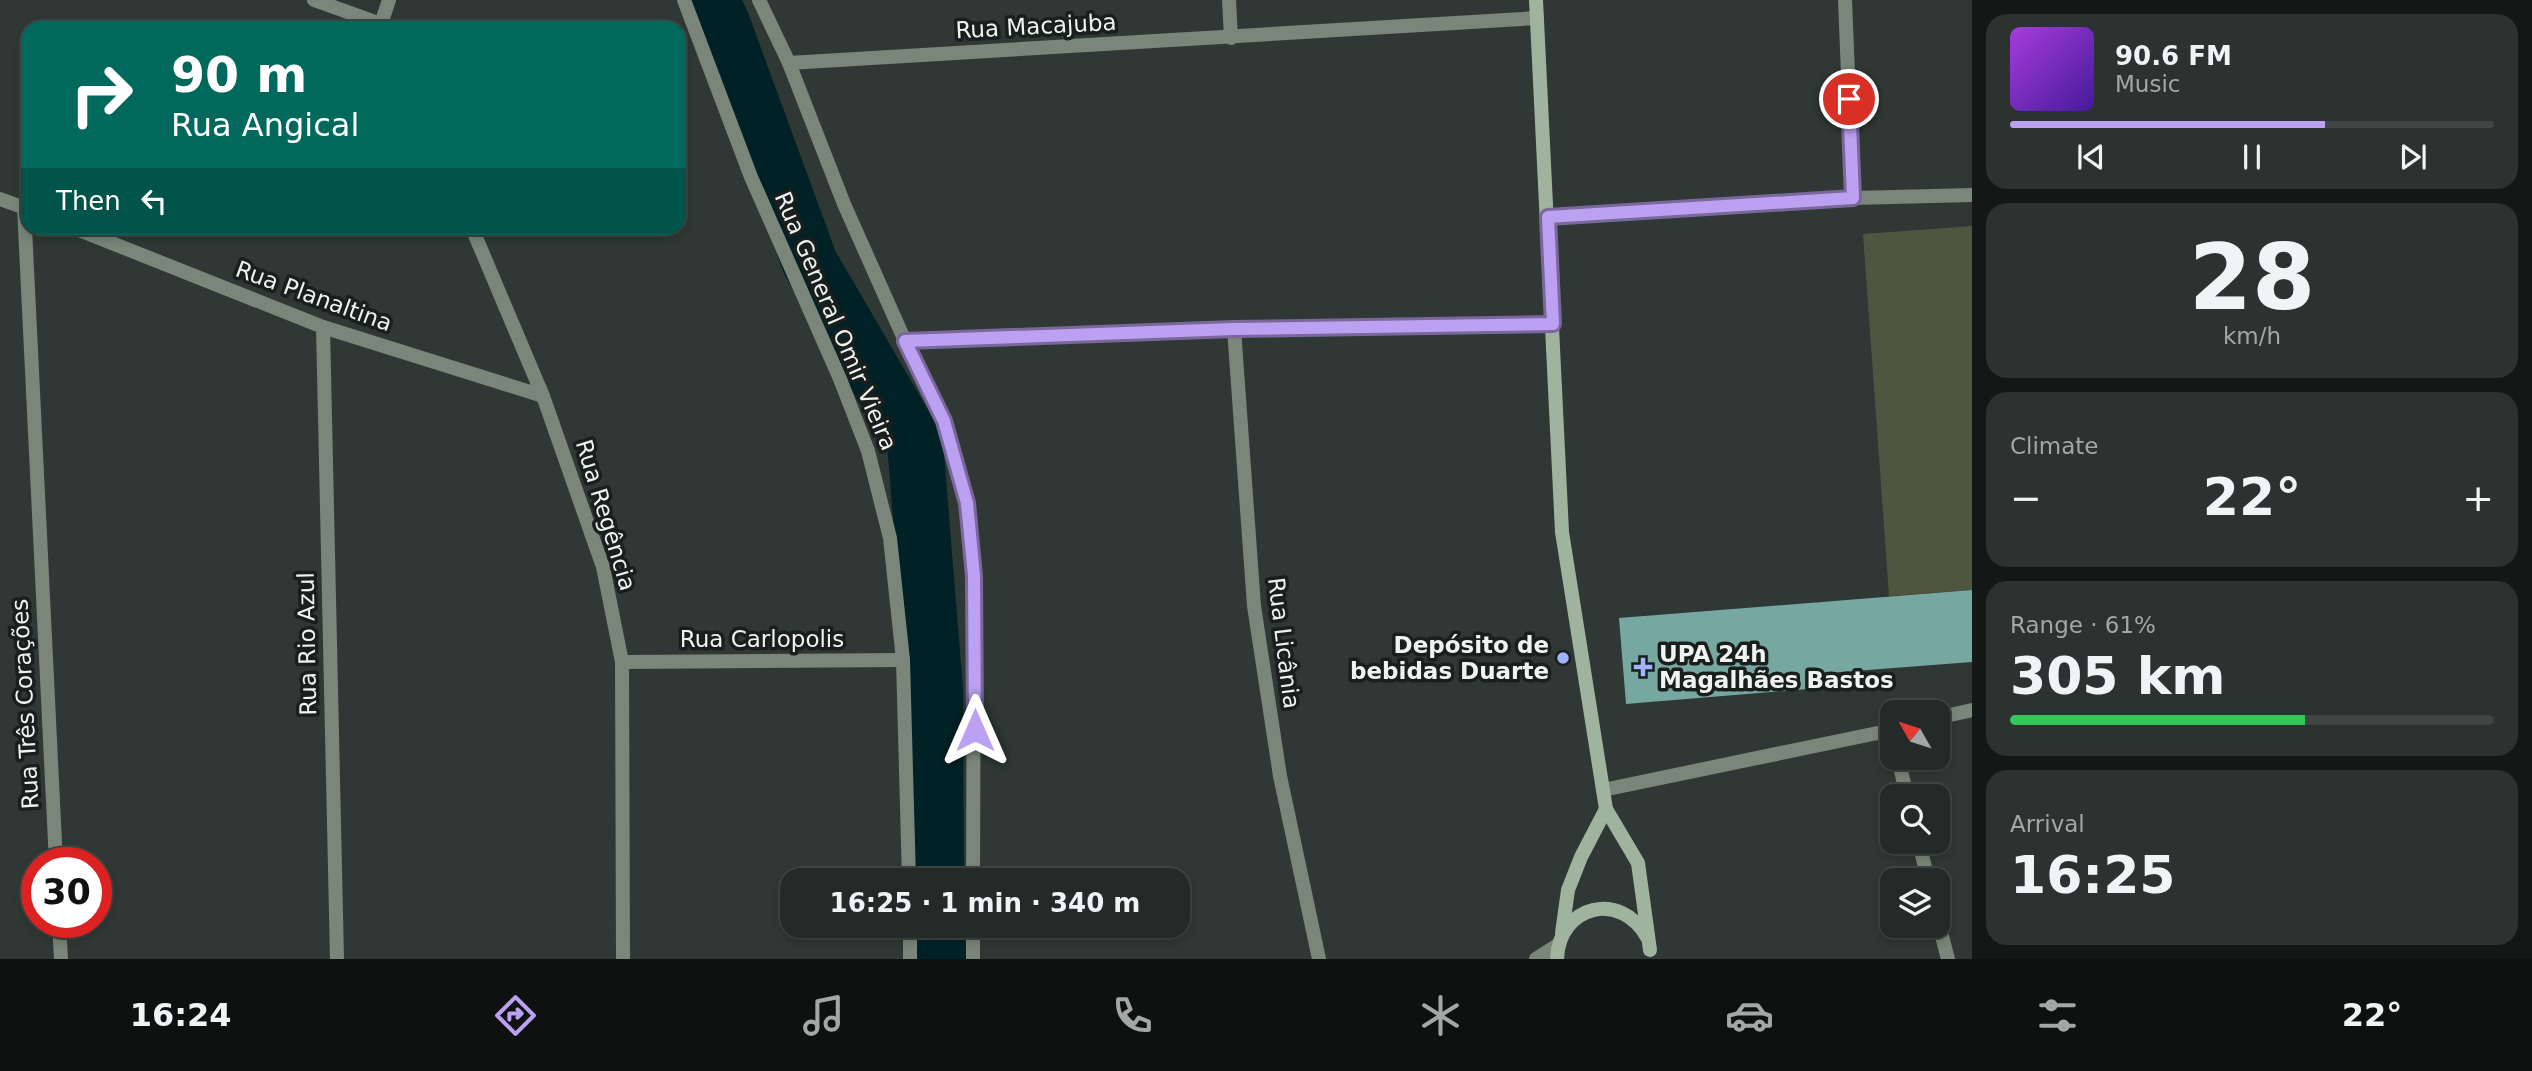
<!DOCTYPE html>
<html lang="en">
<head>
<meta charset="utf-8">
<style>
	:root { --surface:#232a27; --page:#2b322f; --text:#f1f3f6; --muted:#a3a7a7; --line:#404644; --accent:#bca0f2 }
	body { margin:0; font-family:"DejaVu Sans",sans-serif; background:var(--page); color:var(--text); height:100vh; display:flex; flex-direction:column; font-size:26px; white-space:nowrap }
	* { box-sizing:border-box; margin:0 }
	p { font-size:23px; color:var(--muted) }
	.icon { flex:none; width:38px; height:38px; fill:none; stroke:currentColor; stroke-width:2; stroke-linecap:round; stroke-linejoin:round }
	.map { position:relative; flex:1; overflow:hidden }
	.sheet { display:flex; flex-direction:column; gap:14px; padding:14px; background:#131715; width:560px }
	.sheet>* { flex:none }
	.top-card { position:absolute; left:21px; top:21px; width:665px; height:214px; border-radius:21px; box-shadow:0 4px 10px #0003,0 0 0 2px var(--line); background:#00695c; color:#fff; overflow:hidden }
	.needle { width:46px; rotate:309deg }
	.buttons { position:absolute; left:1880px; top:700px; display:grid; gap:14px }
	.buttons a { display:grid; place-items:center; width:70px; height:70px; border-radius:14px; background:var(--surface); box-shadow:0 4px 10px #0003,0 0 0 2px var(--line); font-size:35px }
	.speed { position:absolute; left:21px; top:847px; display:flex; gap:14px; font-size:35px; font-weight:700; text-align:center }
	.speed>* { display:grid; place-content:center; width:91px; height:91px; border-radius:50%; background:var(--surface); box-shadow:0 4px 10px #0003,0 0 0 2px var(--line); line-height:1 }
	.speed .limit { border:10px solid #d22; background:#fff; color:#111 }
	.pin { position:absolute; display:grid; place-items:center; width:60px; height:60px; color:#fff; margin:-30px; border:4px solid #fff; border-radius:50%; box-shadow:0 2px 7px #0007 }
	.me { position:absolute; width:77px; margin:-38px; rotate:0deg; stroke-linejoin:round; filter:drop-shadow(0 0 5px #0008) }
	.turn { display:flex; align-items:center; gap:24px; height:147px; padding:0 35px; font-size:32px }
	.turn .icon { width:91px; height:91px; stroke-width:2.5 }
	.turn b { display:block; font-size:49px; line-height:60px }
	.then { display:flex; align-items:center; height:66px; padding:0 35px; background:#0003; gap:14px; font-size:26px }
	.big { font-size:52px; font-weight:600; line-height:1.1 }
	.sheet .widget { flex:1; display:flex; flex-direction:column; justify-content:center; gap:10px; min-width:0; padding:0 24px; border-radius:21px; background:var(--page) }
	.sheet .dial { align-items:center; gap:0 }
	.dial b { font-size:91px; line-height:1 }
	.song { display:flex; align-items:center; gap:21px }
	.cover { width:84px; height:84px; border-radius:10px; background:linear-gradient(135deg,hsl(280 70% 55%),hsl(260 70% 35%)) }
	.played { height:7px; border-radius:4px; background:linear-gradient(90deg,var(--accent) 65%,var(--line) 65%) }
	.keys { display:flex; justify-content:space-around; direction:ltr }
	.heat { display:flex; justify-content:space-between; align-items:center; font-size:38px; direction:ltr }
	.charge { height:10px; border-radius:5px; background:linear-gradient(90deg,#34c759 61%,var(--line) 0) }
	.trip { position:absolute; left:780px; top:868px; width:410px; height:70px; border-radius:21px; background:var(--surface); box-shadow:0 4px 10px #0003,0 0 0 2px var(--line); font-weight:600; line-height:70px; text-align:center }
	.tab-bar { display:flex; height:112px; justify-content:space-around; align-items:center; background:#0e1110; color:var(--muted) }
	.tab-bar .icon { width:49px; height:49px }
	.tab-bar .current { color:var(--accent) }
	.tab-bar b { font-size:32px; color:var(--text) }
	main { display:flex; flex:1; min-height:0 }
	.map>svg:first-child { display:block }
</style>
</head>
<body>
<main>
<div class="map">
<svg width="1972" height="959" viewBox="0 0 1972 959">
	<rect width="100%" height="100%" fill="#2f3834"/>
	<!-- green -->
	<path fill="#4f563f" d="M1972,226V590L1889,596L1863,234Z"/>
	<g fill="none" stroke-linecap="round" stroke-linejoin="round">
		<!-- river -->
		<g stroke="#002227" stroke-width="56">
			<path d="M711,0L722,23L810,263L915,443L935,689L936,880"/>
			<path d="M936,926L939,959"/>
		</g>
	</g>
	<!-- building -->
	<path fill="#76a7a1" d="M1972,590V662L1815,674L1820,688L1626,704L1619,618Z"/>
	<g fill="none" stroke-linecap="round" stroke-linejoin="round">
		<!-- minor -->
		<g stroke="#7a8679" stroke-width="14">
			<path d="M314,0L381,24L382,28"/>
			<path d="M684,0L751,177L840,379L868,451L890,538L903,660L909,880"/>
			<path d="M759,0L789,63L844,204L905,341L944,421L967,503L974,576L973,880"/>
			<path d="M1229,0L1231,38"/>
			<path d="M1845,0L1853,198"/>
			<path d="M381,24L389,0"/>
			<path d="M789,63L1537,18"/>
			<path d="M0,199L28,209"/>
			<path d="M24,207L56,863"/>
			<path d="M1548,217L1853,198L1972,195"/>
			<path d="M74,228L323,327L543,396"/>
			<path d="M472,228L543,396L603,567L622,662L623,959"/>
			<path d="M323,327L337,959"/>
			<path d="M1234,329L1254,606L1280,776L1319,959"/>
			<path d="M905,341L1234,329L1553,324"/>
			<path d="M622,662L903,660"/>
			<path d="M1937,718L1972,710"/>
			<path d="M1898,758L1907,796"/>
			<path d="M1603,790L1892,730"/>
			<path d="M1919,842L1928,880"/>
			<path d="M1937,917L1948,959"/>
			<path d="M59,922L61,959"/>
			<path d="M910,926V959"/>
			<path d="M973,926V959"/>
		</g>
		<!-- tertiary -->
		<path stroke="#7a8679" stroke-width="14" d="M1536,959L1558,945"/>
		<!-- secondary -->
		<g stroke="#a0b39f" stroke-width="14">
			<path d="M1536,0L1562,532L1606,809L1638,863L1650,950"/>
			<path d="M1562,933L1568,890L1581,857L1606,809"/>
			<path d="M1557,959C1559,905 1621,890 1647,937"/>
		</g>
	</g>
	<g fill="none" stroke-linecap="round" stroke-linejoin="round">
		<defs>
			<path id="route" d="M975,730L974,576L967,503L944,421L905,341L1234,329L1553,324L1548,217L1853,198L1849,99"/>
		</defs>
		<!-- route casing -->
		<use href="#route" stroke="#7a689d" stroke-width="18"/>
		<!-- route -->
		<use href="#route" stroke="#bca0f2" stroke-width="12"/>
	</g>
	<!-- markers -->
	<g fill="#a0b3fd" stroke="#1a1e1c" stroke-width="2.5">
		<circle cx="1563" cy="658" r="7"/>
		<path d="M1639.5 656.5h7v7h7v7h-7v7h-7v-7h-7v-7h7z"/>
	</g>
	<g text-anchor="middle" stroke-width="7" stroke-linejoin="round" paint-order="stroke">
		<!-- street labels -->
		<g font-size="23" fill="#eef4f1" stroke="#1a1e1c">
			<text transform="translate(1036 26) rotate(-3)" y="8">Rua Macajuba</text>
			<text transform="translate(314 296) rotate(20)" y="8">Rua Planaltina</text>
			<text transform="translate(836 321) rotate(67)" y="8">Rua General Omir Vieira</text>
			<text transform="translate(606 515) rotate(73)" y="8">Rua Regência</text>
			<text x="762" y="647">Rua Carlopolis</text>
			<text transform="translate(1284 643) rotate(83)" y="8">Rua Licânia</text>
			<text transform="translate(307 644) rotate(-91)" y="8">Rua Rio Azul</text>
			<text transform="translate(25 704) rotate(-93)" y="8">Rua Três Corações</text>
		</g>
		<!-- poi labels -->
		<g font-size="23" font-weight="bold" fill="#eef4f1" stroke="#1a1e1c" text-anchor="end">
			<text x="1549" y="653">Depósito de<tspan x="1549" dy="26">bebidas Duarte</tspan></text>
			<text x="1659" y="662" text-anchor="start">UPA 24h<tspan x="1659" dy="26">Magalhães Bastos</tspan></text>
		</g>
	</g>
</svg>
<div class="buttons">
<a><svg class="needle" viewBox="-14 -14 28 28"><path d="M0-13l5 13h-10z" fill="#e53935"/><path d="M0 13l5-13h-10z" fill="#a3a7a7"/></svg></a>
<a><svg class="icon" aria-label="search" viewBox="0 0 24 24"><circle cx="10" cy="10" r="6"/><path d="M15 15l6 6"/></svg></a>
<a><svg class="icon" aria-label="layers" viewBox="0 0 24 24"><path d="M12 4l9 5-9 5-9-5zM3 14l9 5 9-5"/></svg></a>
</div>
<div class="speed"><div class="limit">30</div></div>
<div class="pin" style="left:1849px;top:99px;background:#d93025"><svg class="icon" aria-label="arrive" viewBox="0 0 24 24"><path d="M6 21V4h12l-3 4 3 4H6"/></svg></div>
<svg class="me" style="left:975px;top:730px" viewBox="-20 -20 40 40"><path d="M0-17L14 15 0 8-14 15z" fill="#bca0f2" stroke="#fff" stroke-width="4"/></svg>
<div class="trip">16:25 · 1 min · 340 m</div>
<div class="top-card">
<div class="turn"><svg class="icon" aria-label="right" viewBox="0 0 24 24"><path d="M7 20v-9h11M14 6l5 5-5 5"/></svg><div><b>90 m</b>Rua Angical</div></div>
<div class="then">Then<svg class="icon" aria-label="left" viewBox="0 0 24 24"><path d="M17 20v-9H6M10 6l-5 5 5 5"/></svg></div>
</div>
</div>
<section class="sheet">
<div class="widget">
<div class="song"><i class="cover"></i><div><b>90.6 FM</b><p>Music</p></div></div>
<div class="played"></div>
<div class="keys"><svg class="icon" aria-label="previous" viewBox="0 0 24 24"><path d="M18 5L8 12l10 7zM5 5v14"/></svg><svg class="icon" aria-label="pause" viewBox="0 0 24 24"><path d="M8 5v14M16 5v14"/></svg><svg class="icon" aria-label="next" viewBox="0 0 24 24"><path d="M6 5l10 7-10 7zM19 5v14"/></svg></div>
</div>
<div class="widget dial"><b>28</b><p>km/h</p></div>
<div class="widget"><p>Climate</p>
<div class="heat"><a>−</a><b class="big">22°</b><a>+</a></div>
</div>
<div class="widget"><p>Range · 61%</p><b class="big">305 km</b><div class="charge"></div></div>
<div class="widget"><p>Arrival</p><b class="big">16:25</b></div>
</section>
</main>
<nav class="tab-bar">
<b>16:24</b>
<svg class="icon current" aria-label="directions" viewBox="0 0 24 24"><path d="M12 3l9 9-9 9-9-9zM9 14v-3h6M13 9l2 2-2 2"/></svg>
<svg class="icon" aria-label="music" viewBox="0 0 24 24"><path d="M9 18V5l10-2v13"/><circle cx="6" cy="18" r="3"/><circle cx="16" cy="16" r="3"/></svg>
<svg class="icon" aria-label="phone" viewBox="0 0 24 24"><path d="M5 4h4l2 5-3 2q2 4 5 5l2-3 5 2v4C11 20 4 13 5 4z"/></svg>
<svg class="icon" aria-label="climate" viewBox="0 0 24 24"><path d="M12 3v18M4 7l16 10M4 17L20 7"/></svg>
<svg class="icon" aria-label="car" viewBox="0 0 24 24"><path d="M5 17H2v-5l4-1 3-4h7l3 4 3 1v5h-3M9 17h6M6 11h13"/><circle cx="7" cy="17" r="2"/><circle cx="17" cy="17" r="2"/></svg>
<svg class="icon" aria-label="filters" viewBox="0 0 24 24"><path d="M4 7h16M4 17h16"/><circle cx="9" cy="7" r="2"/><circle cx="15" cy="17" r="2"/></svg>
<b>22°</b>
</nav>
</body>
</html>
